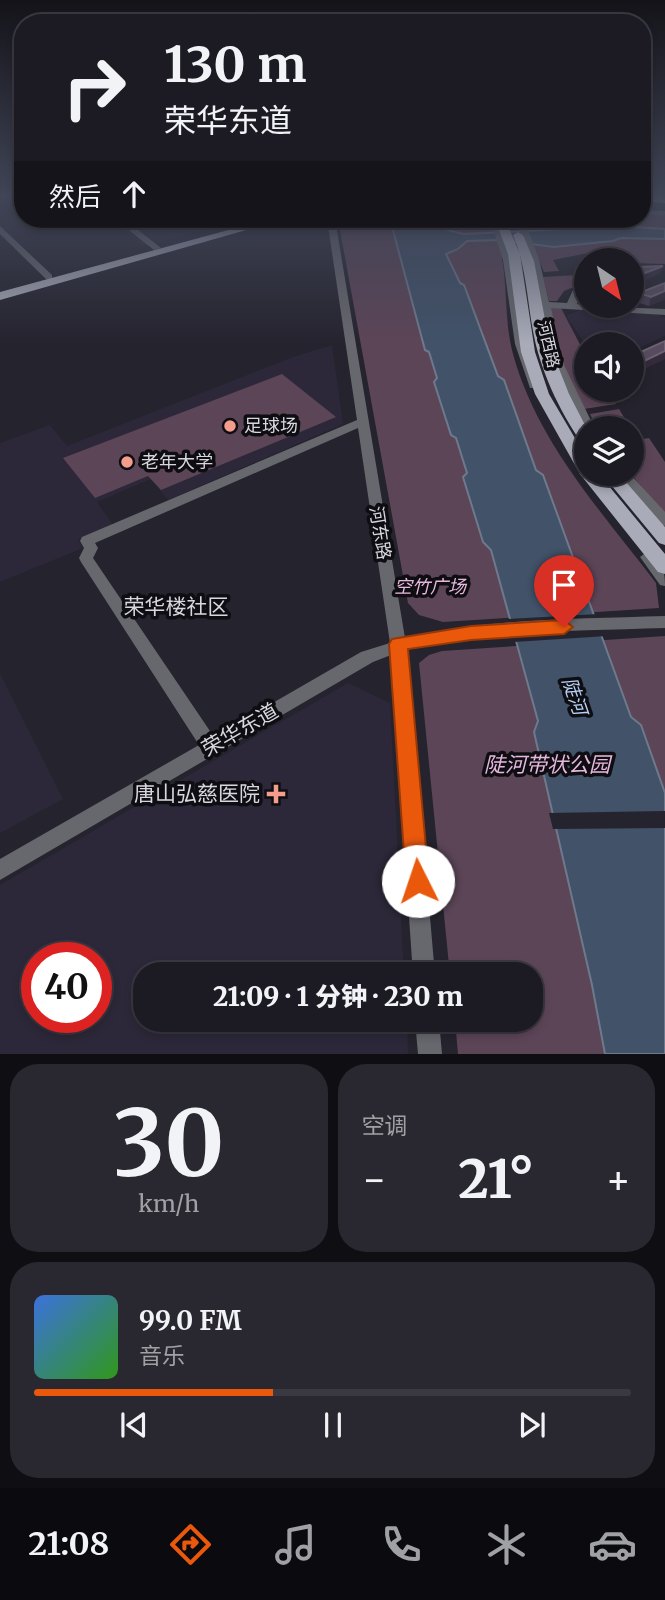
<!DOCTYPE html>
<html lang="zh">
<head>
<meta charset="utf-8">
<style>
	:root { --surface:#1c1a22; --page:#29272f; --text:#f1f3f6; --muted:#a0a1a5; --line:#3a3840; --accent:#ea580c }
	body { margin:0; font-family:Merriweather,"Noto Sans SC",serif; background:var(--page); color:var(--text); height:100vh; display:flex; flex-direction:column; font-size:26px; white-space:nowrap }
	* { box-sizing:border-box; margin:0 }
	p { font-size:23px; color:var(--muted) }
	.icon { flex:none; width:38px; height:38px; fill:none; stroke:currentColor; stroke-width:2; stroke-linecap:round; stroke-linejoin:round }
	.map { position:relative; height:1054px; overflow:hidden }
	.details { display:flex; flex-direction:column; gap:10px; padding:10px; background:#0f0e13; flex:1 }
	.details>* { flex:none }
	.banner { position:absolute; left:14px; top:14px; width:637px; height:214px; border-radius:28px; box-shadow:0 4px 10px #0003,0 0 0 2px var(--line); background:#1c1a22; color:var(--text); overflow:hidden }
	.needle { width:46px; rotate:145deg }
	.controls { position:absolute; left:574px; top:248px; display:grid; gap:14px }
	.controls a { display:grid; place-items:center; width:70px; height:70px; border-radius:50%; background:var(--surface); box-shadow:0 4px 10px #0003,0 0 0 2px var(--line); font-size:35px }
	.speed { position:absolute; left:21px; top:942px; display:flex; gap:14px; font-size:35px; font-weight:700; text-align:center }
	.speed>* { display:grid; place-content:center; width:91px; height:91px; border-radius:50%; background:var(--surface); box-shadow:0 4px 10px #0003,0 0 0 2px var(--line); line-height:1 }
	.speed .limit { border:10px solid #d22; background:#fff; color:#111 }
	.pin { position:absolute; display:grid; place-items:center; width:60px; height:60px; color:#fff; margin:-72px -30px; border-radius:50% 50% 50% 0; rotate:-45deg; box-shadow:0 0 7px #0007 }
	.pin .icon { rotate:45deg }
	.me { position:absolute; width:77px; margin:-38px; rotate:356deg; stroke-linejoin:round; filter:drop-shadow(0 0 5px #0008) }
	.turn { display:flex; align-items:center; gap:24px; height:147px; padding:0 35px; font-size:32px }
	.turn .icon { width:91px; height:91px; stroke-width:2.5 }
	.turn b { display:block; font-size:49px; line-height:60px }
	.then { display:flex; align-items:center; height:66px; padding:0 35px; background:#0003; gap:14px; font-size:26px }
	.big { font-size:52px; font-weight:800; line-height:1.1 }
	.details .tile { flex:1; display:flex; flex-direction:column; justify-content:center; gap:10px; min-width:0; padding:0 24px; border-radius:28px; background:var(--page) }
	.details .dial { align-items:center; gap:0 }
	.dial b { font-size:91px; line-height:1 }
	.song { display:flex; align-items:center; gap:21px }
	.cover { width:84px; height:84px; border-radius:10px; background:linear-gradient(135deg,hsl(220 70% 55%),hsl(110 70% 35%)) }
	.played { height:7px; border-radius:4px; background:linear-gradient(90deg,var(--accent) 40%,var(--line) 40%) }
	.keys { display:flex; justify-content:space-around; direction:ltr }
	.heat { display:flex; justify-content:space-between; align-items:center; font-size:38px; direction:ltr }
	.details .tiles { flex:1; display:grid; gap:10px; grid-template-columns:1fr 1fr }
	.tile:last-child { grid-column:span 2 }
	.trip { position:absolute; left:133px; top:962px; width:410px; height:70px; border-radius:28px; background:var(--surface); box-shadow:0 4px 10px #0003,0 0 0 2px var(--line); font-weight:800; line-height:70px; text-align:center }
	.tab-bar { display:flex; height:112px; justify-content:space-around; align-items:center; background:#0b0a0e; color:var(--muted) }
	.tab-bar .icon { width:49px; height:49px }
	.tab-bar .current { color:var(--accent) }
	.tab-bar b { font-size:32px; color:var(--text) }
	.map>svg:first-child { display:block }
</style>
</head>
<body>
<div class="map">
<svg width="665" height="1054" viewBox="0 0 665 1054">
	<rect width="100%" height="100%" fill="#25232e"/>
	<!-- built -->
	<g fill="#2c2839" fill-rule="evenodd">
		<path d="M110,219H245L143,246Z"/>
		<path d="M580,310L652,312L665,318V336L632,351V345H586L566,316Z"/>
		<path d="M332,345L343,424L168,500L151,479L97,502L113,525L78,540L83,548L0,582V443L50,425L67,446L293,357Z"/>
		<path d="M0,674L63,799L0,833Z"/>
		<path d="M348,683L390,703L404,975H145V1020H407L408,1054H0V885ZM96,957V1017H37V957Z"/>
	</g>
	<!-- green -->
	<g fill="#5c4557">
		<path d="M642,212L665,214V264L632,263L603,250L553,260L559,271L544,272L522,219H642Z"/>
		<path d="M338,219H489C512,260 501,310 513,354C537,442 602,512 656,583L659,608L443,622L419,615L408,603Z"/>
		<path d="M577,275L586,282L564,291L557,301H549L543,277Z"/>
		<path d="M550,308H561L586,356V390H607L616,404L584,409L563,364Z"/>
		<path d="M282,374L336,417L161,490L148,476L95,498L63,458Z"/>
		<path d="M619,409L631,429H597L590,414Z"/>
		<path d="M632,431L637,440L649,438L665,462V515L631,474Z"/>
		<path d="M665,636V1054H458L455,1020H530V975H450L419,663L429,655L442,651Z"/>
	</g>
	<!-- water -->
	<path fill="#415269" stroke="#6e7a8c" stroke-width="2" d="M390,219H434L436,227L463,234L568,229L586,224L665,229V239L621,238L613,241L554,247L500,240L467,241L458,249L446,254L460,283L464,285L498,376L504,380L536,470L543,475L631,717L641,725L665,793V1054H605L592,985L534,732L538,721L491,550L483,542L463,477L467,473L456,438L451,435L434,382L437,378L429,352L425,350Z"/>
	<!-- pier -->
	<g fill="#25232e">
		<path d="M598,614L607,636L514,642L508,619Z"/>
		<path d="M665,811V828L553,829L549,813Z"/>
	</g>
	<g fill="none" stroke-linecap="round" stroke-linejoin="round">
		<!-- minor -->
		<g fill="#67686e" fill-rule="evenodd">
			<path d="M642,210L665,211V215L642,214Z"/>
			<path d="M115,219H124L161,248L154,250Z"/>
			<path d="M250,219H260L261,220L257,222Z"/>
			<path d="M327,219H335L405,638C491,618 578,619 665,616V628C578,631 491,630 407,650L435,975H413L391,655L373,662L0,880V859L199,745L81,562L79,558L84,548L80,541L82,537L357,420ZM358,428L390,643L361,652L214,737L93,558L98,548L95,543Z"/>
			<path d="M490,219H498C520,273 519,332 540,386L538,388H530L515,344L503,260Z"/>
			<path d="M516,219H524L539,259L549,302L567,303L573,290L586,285V291L580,294L577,304L586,306L665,309V315L551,308L564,365L595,429H586V432L554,365L529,259Z"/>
			<path d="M0,226L52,275V279H46L0,234Z"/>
			<path d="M617,474H630L665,512V526L660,524Z"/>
			<path d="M647,552C662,557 665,572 665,586L660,585L640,557Z"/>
			<path d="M415,1020H439L442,1054H418Z"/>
		</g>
		<!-- major -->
		<g fill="#a9acb8" fill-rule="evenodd">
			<path d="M642,196L665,197V203L642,201Z"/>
			<path d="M269,219H285L0,300V292Z"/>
			<path d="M495,219H505L520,254L535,352L549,394L586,457V474H599L665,554V574L658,572L580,474L535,394L521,352L508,254Z"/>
			<path d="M518,232L523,235L534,261L550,346L569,394L587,429L586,444L581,442C559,410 540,370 533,331C527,298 526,266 513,235Z"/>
			<path d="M602,474H619L665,527V545L659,543Z"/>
		</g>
	</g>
	<!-- wall -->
	<g fill="#483a4f">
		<path d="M665,283V299L649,306L636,302L639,293Z"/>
		<path d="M586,287V299L582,297L584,288Z"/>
	</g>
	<!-- shaded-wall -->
	<g fill="#332a3b">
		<path d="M663,266L660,274L632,286V278Z"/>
		<path d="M665,291V299L649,306L651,297Z"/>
		<path d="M665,351V359L632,375V367Z"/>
	</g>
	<!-- building -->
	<g fill="#574b5e" stroke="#6c6072" stroke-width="2">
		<path d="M663,266L632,278V270L638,267Z"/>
		<path d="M665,283V291L651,297L639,293Z"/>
		<path d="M665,341V351L632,367V356Z"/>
	</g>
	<!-- sky -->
	<linearGradient id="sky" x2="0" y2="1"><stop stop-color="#141319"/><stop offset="0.57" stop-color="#404557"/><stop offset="1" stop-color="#404557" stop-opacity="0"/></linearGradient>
	<rect width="665" height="344" fill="url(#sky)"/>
	<!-- route -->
	<path fill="#ea580c" stroke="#983908" stroke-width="2" d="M564,620L573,627L564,634L471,640L408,649L429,881L426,889L418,893L409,889L406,881L389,644L392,639L471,626Z"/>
	<!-- markers -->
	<g fill="#f49d8c" stroke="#0e0d12" stroke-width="2.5">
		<circle cx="230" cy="426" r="7"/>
		<circle cx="127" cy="462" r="7"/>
		<path d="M272.5 783.5h7v7h7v7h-7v7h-7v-7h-7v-7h7z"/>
	</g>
	<g text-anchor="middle" stroke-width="7" stroke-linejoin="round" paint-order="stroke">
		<!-- far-street labels -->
		<g font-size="16" fill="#d8d6de" stroke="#0e0d12">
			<text transform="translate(549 344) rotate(77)" y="6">河西路</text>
		</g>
		<!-- poi labels -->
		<g font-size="18" fill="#d8d6de" stroke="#0e0d12" text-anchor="start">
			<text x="244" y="432">足球场</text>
			<text x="141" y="468">老年大学</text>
		</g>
		<!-- street labels -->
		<g font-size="18" fill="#d8d6de" stroke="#0e0d12">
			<text transform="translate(380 533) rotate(81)" y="6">河东路</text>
		</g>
		<!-- park labels -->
		<g font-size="18" font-style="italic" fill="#e7b8de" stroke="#0e0d12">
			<text x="430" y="593">空竹广场</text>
		</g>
		<!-- water labels -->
		<g font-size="19" font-style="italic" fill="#b7d2f7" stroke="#0e0d12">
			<text transform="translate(575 696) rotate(71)" y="7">陡河</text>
		</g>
		<!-- quarter labels -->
		<g font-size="21" fill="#d8d6de" stroke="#0e0d12">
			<text x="176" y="614">荣华楼社区</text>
		</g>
		<!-- near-street labels -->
		<g font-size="21" fill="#d8d6de" stroke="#0e0d12">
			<text transform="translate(240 730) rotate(-30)" y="7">荣华东道</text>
		</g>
		<!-- near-park labels -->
		<g font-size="21" font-style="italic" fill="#e7b8de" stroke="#0e0d12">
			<text x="547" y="772">陡河带状公园</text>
		</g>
		<!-- near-poi labels -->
		<g font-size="21" fill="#d8d6de" stroke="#0e0d12" text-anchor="end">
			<text x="260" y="801">唐山弘慈医院</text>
		</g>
	</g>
</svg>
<div class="controls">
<a><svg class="needle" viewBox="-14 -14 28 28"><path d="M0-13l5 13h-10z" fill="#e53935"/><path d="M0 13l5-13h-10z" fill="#a0a1a5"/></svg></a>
<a><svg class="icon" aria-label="sound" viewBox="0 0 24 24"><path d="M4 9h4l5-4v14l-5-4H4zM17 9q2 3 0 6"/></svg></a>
<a><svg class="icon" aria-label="layers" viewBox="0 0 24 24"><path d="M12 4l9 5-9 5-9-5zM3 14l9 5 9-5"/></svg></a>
</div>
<div class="speed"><div class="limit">40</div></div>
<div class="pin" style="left:564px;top:627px;background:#d93025"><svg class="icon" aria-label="arrive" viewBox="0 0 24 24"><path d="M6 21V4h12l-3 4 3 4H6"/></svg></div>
<svg class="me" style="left:418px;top:881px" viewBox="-20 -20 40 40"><circle r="19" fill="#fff"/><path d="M0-13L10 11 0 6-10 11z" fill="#ea580c"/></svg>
<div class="trip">21:09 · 1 分钟 · 230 m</div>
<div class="banner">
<div class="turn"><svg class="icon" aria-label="right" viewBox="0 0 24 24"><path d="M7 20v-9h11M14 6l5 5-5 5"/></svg><div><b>130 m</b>荣华东道</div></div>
<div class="then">然后<svg class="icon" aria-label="ahead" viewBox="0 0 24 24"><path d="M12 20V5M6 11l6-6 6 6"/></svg></div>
</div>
</div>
<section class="details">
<div class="tiles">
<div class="tile dial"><b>30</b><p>km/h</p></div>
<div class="tile"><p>空调</p>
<div class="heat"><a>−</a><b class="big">21°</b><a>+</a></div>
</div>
<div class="tile">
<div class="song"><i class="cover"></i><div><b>99.0 FM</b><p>音乐</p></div></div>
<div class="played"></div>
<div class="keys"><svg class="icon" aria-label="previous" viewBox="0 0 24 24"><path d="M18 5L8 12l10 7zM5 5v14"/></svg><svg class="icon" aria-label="pause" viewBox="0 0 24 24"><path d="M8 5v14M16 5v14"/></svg><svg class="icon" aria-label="next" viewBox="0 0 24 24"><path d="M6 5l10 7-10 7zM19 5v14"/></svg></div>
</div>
</div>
</section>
<nav class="tab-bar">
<b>21:08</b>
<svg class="icon current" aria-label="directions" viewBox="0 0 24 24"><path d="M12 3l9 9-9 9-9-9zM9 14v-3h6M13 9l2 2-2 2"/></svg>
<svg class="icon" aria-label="music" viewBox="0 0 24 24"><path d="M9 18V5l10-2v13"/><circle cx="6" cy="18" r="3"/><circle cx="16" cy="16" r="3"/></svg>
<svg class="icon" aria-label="phone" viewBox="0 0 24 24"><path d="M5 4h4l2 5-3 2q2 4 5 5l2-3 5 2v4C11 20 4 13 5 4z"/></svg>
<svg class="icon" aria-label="climate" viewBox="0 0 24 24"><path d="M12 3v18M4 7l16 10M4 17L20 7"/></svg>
<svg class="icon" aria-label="car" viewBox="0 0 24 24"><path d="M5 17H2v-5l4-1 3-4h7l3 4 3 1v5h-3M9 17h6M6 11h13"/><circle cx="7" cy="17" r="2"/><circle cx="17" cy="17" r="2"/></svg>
</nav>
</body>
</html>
